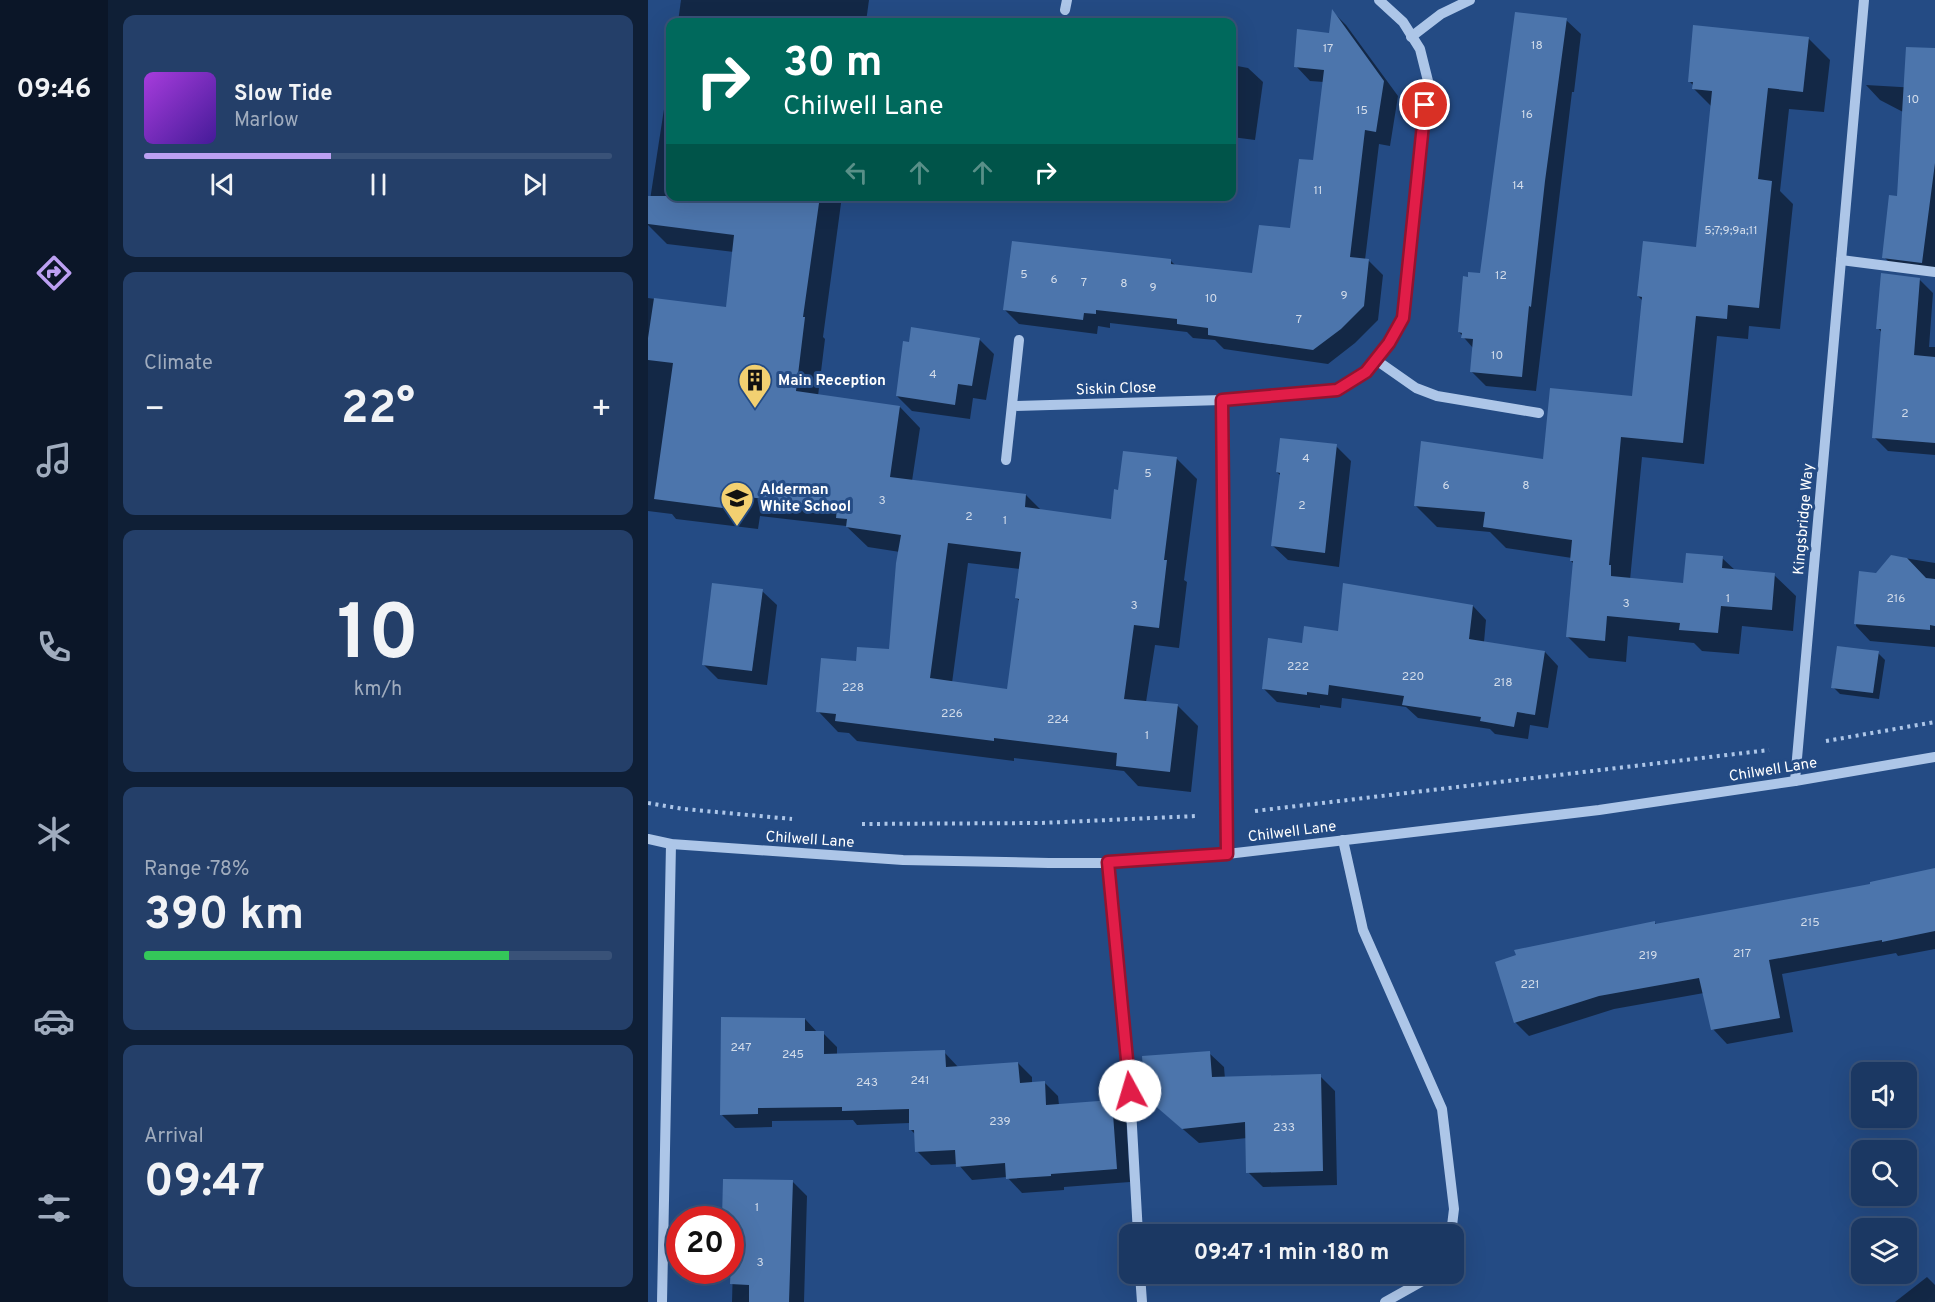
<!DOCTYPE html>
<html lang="en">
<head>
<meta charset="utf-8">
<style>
	:root { --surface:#1b3863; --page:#243f69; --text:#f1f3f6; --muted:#a0acbe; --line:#395278; --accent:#bca0f2 }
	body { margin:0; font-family:Overpass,sans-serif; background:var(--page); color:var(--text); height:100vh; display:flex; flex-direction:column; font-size:22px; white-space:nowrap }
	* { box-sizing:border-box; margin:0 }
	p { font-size:20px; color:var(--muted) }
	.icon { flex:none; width:33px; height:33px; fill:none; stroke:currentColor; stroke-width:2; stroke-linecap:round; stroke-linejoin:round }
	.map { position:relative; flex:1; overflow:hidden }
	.drawer { display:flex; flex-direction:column; gap:15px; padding:15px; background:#0f1f36; width:540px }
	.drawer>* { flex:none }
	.top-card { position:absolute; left:18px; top:18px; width:570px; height:183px; border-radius:12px; box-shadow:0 6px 24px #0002,0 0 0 2px var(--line); background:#00695c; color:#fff; overflow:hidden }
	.buttons { position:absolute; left:1203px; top:1062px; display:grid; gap:12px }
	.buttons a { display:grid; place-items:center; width:66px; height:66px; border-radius:12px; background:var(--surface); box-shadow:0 6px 24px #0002,0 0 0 2px var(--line); font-size:30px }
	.speed { position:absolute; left:18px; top:1206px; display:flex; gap:12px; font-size:30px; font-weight:700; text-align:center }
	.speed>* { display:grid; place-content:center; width:78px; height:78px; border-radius:50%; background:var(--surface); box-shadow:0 6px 24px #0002,0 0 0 2px var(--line); line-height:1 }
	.speed .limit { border:9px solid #d22; background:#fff; color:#111 }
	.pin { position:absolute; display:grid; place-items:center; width:51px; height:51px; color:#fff; margin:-26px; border:3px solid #fff; border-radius:50%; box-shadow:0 2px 6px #0007 }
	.me { position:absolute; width:66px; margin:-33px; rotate:354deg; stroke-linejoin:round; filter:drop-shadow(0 0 4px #0008) }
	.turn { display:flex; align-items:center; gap:21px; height:126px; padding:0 18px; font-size:27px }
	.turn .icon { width:78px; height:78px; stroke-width:2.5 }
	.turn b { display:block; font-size:42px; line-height:51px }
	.lanes { display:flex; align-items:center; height:57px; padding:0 18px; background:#0003; justify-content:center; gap:30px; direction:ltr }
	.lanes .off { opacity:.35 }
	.big { font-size:45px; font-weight:700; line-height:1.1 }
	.drawer .widget { flex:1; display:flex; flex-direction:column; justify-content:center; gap:9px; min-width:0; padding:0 21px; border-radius:12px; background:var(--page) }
	.drawer .dial { align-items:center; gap:0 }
	.dial b { font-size:78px; line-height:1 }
	.song { display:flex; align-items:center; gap:18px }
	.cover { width:72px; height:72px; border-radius:9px; background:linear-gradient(135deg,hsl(280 70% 55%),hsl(260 70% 35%)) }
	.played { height:6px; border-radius:3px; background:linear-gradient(90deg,var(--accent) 40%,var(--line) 40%) }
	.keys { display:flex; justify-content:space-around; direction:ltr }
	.heat { display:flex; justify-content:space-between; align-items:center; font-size:33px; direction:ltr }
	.charge { height:9px; border-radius:4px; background:linear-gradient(90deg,#34c759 78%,var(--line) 0) }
	.trip { position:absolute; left:471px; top:1224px; width:345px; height:60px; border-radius:12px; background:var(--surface); box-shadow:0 6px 24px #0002,0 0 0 2px var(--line); font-weight:700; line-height:60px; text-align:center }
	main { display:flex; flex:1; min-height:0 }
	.dock { display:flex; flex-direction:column; width:108px; justify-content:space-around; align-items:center; background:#0b1628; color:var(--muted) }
	.dock .icon { width:42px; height:42px }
	.dock .on { color:var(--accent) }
	.dock b { font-size:27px; color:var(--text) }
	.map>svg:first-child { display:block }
</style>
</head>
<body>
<main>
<nav class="dock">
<b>09:46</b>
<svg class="icon on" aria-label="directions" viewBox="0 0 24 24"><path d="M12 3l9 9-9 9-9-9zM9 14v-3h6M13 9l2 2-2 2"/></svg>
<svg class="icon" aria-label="music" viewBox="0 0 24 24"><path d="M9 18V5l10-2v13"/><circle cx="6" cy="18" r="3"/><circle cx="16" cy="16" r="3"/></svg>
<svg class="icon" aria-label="phone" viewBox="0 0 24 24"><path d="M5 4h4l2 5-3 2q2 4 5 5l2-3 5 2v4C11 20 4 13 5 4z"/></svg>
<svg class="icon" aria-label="climate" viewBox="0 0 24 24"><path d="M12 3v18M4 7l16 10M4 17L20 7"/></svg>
<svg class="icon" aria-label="car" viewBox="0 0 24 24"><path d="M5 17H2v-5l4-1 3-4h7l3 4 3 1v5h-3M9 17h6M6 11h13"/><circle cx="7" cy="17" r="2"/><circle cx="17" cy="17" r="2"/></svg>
<svg class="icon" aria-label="filters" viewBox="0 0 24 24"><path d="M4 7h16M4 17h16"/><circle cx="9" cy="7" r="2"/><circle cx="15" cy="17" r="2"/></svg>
</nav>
<section class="drawer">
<div class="widget">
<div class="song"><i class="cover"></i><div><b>Slow Tide</b><p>Marlow</p></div></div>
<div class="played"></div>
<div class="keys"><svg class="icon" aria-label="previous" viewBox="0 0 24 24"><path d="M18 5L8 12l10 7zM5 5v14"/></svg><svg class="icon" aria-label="pause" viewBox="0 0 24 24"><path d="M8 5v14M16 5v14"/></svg><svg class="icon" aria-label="next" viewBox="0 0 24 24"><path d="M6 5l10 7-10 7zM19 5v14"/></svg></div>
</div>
<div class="widget"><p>Climate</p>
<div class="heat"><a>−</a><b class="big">22°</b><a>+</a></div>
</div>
<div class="widget dial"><b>10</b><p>km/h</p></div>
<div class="widget"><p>Range · 78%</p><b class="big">390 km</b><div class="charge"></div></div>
<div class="widget"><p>Arrival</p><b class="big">09:47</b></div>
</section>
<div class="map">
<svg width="1287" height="1302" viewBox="0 0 1287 1302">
	<rect width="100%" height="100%" fill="#244b84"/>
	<!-- shadow -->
	<g fill="#0007" fill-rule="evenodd">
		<path d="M33,0H221L218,22H30Z"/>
		<path d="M685,12L698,25L750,96L742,146L731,144L717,260H720L735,275L730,320L707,343L680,364L576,349L567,340L545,338L539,332L462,323V328L450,326L449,334L371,324L357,310L523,261L528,266L606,275L643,230L666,162L676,82L662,81L648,66L682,34Z"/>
		<path d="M918,20L933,34L926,92H924L888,391L838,386L823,371L825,348L811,332L833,275Z"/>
		<path d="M1160,38L1182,60L1176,112L1141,109L1132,191L1145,204L1132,329L1101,326L1100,339L1069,336L1056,464L994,457L982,580L1037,584L1074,558L1088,571L1126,575L1148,596L1145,631L1094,626L1091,654L1054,651L1046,643L980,636L978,662L941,658L920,637L926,564L923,561L924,558L858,548L842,532L789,527L768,506L896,460L985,398L995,301L990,296L1049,248L1064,107L1046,89V86L1041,81Z"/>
		<path d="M584,65L600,68L615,82L607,140L584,137Z"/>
		<path d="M22,70V196H194L175,337L177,339L170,396L252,407L272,428L264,481L378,495L394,511L464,520L471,491L528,458L549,479L536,580L539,582L531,648L507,645L498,702L530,706L550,726L543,792L490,786L476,771L366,758V761L209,741L201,733L190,732L170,711L209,663L242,651L252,552L220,547L198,526L112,516L110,529L28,519L24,514L0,511V298L79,309L86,252L19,244L0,225V213ZM320,563L372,569L368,598L373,602L361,690L304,683Z"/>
		<path d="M1218,85L1287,89V276L1250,271L1236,257L1250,197L1255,112L1232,100Z"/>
		<path d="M1271,279L1285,293L1281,347H1287V455L1240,451L1226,437L1234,333L1230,328Z"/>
		<path d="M331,339L346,354L338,400L325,398L322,419L264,411L249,396Z"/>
		<path d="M688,446L703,461L691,567L640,560L625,546L633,476L629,472Z"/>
		<path d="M1244,556L1287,563V647L1222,641L1208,626L1212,573L1229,574Z"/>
		<path d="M114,591L129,605L119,685L70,679L55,664Z"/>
		<path d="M825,606L838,620L836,642L897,652L910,666L900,728L882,725L880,739L847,734L842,729L770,718L758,707L694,698L693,708L672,705V708L629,702L615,688L655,645L691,633Z"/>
		<path d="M1230,653L1237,660L1231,699L1192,694L1185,687Z"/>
		<path d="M1287,870V949L1250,956L1248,953L1134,974L1145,1032L1079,1044L1065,1029L1056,993L966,1009L881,1036L867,1022L1006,922L1009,925L1224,885Z"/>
		<path d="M157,1019L170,1033H175L189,1047V1056L296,1052L311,1068L370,1063L384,1077V1083L396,1082L410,1096L411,1105L464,1102L478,1116L482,1182L416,1187V1190L374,1193L359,1177L324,1180L310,1164L283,1165L269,1151L268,1135L263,1130L262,1123L209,1125L205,1120L124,1121V1127L87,1128L73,1114Z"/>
		<path d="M561,1053L576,1067L577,1079L672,1076L687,1091L689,1185L615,1187L600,1172L599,1138L551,1143L514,1111Z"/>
		<path d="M144,1181L159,1196L156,1302H84L86,1228L82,1225V1220L76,1218Z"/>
		<path d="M1279,1277L1287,1285V1302H1247Z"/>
	</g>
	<!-- building -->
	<g fill="#4c75ac" fill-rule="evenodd">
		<path d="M684,9L736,81L728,132L717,130L702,257L721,259L716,306L693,329L665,350L560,335V328L529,324V319L448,310V314L436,313L435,320L355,310L364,241L523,259V264L604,273L611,225L642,228L651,159L665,160L676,70L646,67L649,29L681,33Z"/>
		<path d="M867,12L919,18L897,181L883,307L881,306L874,377L822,372L825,339L813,338L814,333L810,332L815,276L820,277V272L832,273Z"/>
		<path d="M1045,25L1161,37L1155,92L1120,88L1110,179L1124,181L1111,308L1080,305L1079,319L1048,316L1035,443L973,437L961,565H963V576L1035,583L1038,553L1075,556L1074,568L1127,573L1124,610L1073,606L1070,633L1031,630L1032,623L959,616L957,641L918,637L925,561H922L924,540L835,527L837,512L766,506L773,441L895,459L902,388L984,396L994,297L989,296L995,241L1048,247L1064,91L1044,89L1045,82H1040Z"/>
		<path d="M1258,47L1287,48V163L1274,263L1234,258L1241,195L1249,196Z"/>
		<path d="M0,196H172L155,317H157L148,391L252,406L242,477L378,494L377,507L463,519L466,489L470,490L475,451L529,457L516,560H519L511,628L486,625L476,699L530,704L522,772L468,766L469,753L346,738V741L187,721L188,714L168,712L173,658L208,661L209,647L241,649L248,563L253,535L198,527L199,519L188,518L189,508L92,496L90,510L6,499L25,363L0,360V338L6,298L78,307L86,235L0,224ZM300,543L373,552L367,598L371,599L359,689L282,678Z"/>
		<path d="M1233,273L1272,278L1266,355L1287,357V443L1224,438L1233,329H1228Z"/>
		<path d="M263,327L332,338L324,386L310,384L307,405L248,396L255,341L261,342Z"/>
		<path d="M632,438L689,444L677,553L623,546L632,473L628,472Z"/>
		<path d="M1243,555L1259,558L1278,578L1287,579V626L1282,625V630L1206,624L1211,571L1228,573Z"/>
		<path d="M64,583L115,589L104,671L54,665Z"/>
		<path d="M695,583L825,605L821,639L897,651L887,715L869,712L866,727L832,721L833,717L754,705L756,696L681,685L680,695L659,692V695L614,689L620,638L654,643L656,626L690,631Z"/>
		<path d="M1189,646L1231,651L1225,693L1183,688Z"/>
		<path d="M1287,868V931L1234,942V940L1121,960L1132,1018L1063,1030L1051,978L951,996L866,1023L847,962L868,955L866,950L1007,921V924L1222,884V882Z"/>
		<path d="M73,1017L157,1018V1031H176V1054L297,1050L298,1067L370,1062L372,1083L397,1081L398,1105L464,1100L469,1169L403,1174V1176L358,1179L357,1163L308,1167L307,1150L267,1152L266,1130H261V1109L194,1111V1107L110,1108V1114L72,1115Z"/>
		<path d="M562,1051L564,1077L673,1074L675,1171L598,1173L597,1122L534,1129L497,1097L494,1056Z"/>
		<path d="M75,1179L145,1180L141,1302H101V1285L82,1284L85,1219L74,1218Z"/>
	</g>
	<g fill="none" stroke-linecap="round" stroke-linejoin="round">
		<!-- path -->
		<g stroke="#adc6e8" stroke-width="4" stroke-dasharray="3 4.5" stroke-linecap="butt">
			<path d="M1178,741L1287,722"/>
			<path d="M0,803L36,809L144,819"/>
			<path d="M607,811L1121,750"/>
			<path d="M214,824L393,823L549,816"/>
		</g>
		<!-- minor -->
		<g stroke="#adc6e8" stroke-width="10">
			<path d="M417,10L419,0"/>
			<path d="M763,37L793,14L822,0"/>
			<path d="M1193,260L1287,272"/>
			<path d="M728,360L768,388L789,396L891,413"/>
			<path d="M364,406L574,400"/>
			<path d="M358,460L371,340"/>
			<path d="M1147,781L1216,0"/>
			<path d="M0,839L23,844L255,860L401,863H460L579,854L951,810L1147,781L1287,757"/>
			<path d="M695,840L715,930L794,1109L806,1209L803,1234"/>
			<path d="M579,854L574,400L689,390L718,372L741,343L755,318L780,81L772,49L755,22L731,0"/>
			<path d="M460,863L482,1091L490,1234"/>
			<path d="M492,1274L494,1302"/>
			<path d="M14,1302L23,844"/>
			<path d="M737,1302L780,1278L783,1274"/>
		</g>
	</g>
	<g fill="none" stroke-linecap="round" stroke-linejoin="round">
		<defs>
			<path id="route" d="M482,1091L460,862L579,854L574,400L689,390L718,372L741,343L755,318L777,105"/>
		</defs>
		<!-- route casing -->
		<use href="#route" stroke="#92132f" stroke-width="15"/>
		<!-- route -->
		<use href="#route" stroke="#e11d48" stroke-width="10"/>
	</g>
	<!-- icons -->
	<defs>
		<symbol id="building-pin" viewBox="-11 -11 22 30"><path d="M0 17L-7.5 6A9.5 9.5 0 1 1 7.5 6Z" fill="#f2d071" stroke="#244b84"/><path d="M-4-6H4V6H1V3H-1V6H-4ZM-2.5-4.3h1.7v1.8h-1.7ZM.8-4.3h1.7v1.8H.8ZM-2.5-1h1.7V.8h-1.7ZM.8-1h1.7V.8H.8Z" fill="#111"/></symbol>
		<symbol id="school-pin" viewBox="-11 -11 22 30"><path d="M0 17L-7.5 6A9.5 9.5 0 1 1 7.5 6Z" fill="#f2d071" stroke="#244b84"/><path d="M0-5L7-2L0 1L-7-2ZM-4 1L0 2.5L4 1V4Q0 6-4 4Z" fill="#111"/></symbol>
	</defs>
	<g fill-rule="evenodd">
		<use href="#building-pin" x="88" y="361" width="38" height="52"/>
		<use href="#school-pin" x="70" y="479" width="38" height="52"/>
	</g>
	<g text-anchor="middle" stroke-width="6" stroke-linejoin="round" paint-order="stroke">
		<!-- number labels -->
		<g font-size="12" fill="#d2dcea">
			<text x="889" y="49">18</text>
			<text x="680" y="52">17</text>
			<text x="1265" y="103">10</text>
			<text x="714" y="114">15</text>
			<text x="879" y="118">16</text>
			<text x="870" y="189">14</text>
			<text x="670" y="194">11</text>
			<text x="1083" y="234">5;7;9;9a;11</text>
			<text x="376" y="278">5</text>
			<text x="853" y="279">12</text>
			<text x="406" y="283">6</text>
			<text x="436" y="286">7</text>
			<text x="476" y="287">8</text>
			<text x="505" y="291">9</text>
			<text x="696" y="299">9</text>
			<text x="563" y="302">10</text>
			<text x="651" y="323">7</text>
			<text x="849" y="359">10</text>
			<text x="285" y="378">4</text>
			<text x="1257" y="417">2</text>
			<text x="658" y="462">4</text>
			<text x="500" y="477">5</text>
			<text x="798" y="489">6</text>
			<text x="878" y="489">8</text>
			<text x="234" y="504">3</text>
			<text x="654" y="509">2</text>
			<text x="321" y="520">2</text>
			<text x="357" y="524">1</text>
			<text x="1080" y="602">1</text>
			<text x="1248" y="602">216</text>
			<text x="978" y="607">3</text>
			<text x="486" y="609">3</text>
			<text x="650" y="670">222</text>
			<text x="765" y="680">220</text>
			<text x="855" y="686">218</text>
			<text x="205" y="691">228</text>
			<text x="304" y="717">226</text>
			<text x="410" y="723">224</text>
			<text x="499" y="739">1</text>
			<text x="1162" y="926">215</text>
			<text x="1094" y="957">217</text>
			<text x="1000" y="959">219</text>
			<text x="882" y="988">221</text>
			<text x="93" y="1051">247</text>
			<text x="145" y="1058">245</text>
			<text x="272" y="1084">241</text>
			<text x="219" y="1086">243</text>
			<text x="352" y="1125">239</text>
			<text x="636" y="1131">233</text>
			<text x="109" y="1211">1</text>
			<text x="112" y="1266">3</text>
		</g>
		<!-- poi labels -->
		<g font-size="15" font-weight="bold" fill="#fff" stroke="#244b84" text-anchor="start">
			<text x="130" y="385">Main Reception</text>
			<text x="112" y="494">Alderman<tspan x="112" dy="17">White School</tspan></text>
		</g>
		<!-- street labels -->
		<g font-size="15" fill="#fff" stroke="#244b84">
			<text transform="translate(468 388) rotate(-2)" y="5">Siskin Close</text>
			<text transform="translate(1155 519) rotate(-85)" y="5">Kingsbridge Way</text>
			<text transform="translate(1125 769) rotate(-9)" y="5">Chilwell Lane</text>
			<text transform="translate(644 831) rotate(-7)" y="5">Chilwell Lane</text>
			<text transform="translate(162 839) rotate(4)" y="5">Chilwell Lane</text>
		</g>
	</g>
</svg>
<div class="buttons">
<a><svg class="icon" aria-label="sound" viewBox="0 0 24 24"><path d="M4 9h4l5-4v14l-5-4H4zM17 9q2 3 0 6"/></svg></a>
<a><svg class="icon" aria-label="search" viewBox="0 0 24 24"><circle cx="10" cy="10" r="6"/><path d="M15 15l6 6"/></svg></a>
<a><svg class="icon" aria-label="layers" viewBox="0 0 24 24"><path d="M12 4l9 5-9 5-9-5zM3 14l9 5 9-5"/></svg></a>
</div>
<div class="speed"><div class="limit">20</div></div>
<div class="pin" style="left:777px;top:105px;background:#d93025"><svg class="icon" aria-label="arrive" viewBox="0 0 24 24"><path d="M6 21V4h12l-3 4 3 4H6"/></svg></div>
<svg class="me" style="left:482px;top:1091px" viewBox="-20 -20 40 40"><circle r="19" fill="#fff"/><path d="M0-13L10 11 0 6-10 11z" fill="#e11d48"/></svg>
<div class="trip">09:47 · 1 min · 180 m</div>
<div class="top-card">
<div class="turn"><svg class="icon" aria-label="right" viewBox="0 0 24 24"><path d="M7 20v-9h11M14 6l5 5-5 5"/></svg><div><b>30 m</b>Chilwell Lane</div></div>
<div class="lanes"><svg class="icon off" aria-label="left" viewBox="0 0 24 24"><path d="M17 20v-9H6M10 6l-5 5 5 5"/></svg><svg class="icon off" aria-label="ahead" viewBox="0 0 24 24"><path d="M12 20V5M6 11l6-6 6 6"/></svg><svg class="icon off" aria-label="ahead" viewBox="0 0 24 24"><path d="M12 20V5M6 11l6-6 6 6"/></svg><svg class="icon" aria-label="right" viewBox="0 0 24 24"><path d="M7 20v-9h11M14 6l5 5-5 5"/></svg></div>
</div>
</div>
</main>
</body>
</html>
